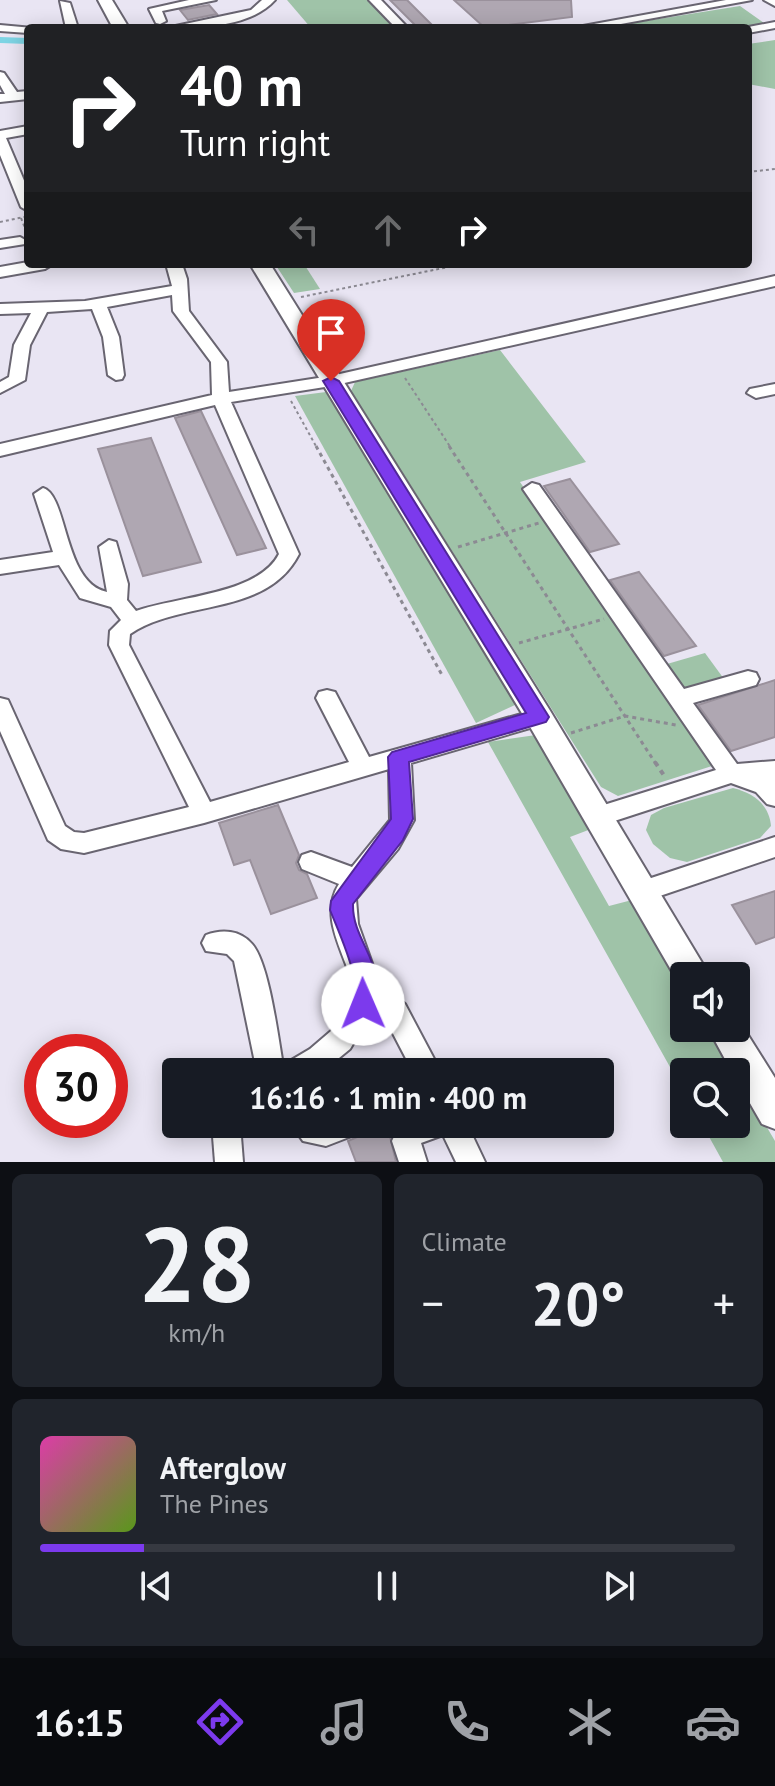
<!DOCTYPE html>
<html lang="en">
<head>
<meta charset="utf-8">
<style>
	:root { --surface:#171b24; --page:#20242c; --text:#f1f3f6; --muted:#9ea1a6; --line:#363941; --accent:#7c3aed }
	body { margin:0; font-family:"PT Sans",sans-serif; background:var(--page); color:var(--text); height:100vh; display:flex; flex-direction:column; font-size:30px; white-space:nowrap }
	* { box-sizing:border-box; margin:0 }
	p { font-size:26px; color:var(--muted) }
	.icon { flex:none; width:44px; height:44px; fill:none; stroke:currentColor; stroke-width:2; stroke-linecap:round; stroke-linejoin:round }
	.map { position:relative; height:1162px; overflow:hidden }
	.details { display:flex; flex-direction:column; gap:12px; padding:12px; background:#0d0f14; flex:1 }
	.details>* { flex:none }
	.top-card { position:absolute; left:24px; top:24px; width:728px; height:244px; border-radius:8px; box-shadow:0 4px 20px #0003; background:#202124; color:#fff; overflow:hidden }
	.fabs { position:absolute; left:670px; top:962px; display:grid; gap:16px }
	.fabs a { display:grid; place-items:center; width:80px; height:80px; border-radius:8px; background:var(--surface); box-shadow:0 4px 20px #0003; font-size:40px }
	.speed { position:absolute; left:24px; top:1034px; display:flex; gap:16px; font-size:40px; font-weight:700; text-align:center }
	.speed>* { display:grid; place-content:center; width:104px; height:104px; border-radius:50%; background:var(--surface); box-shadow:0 4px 20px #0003; line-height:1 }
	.speed .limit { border:12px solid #d22; background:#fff; color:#111 }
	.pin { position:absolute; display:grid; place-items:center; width:68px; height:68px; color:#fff; margin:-82px -34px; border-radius:50% 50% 50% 0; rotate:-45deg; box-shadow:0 0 8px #0007 }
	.pin .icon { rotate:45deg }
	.me { position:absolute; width:88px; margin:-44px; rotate:359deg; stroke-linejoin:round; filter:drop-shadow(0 0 6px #0008) }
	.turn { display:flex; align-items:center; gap:28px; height:168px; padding:0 24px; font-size:36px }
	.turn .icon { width:104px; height:104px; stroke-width:2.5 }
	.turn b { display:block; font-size:56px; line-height:68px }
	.lanes { display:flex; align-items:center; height:76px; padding:0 24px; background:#0003; justify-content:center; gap:40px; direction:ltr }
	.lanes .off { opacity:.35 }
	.big { font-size:60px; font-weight:600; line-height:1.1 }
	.details .card { flex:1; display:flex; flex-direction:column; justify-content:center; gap:12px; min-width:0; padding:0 28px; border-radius:12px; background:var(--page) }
	.details .dial { align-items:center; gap:0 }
	.dial b { font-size:104px; line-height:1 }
	.song { display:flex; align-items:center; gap:24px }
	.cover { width:96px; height:96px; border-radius:12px; background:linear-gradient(135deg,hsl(320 70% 55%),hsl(90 70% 35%)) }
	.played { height:8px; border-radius:4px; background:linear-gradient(90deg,var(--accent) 15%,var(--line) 15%) }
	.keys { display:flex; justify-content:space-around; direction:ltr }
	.heat { display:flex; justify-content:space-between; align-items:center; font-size:44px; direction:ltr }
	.details .tiles { flex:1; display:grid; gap:12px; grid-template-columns:1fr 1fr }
	.card:last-child { grid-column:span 2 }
	.trip { position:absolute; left:162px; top:1058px; width:452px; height:80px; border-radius:8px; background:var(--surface); box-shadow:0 4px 20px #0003; font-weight:600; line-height:80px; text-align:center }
	.tabs { display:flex; height:128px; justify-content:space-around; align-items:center; background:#090b0e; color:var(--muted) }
	.tabs .icon { width:56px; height:56px }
	.tabs .selected { color:var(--accent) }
	.tabs b { font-size:36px; color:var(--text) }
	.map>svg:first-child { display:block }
</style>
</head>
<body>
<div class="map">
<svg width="775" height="1162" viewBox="0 0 775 1162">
	<rect width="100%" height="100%" fill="#e9e5f3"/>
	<!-- green -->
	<g fill="#9fc3a8">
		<path d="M287,0H369L395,28H311Z"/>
		<path d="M740,6L764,23L737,28H602Z"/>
		<path d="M775,40V89L748,84V44Z"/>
		<path d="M275,264H304L320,289L294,293Z"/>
		<path d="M500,350L586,462L520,482L712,766L618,796L601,787L351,391L355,382Z"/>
		<path d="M326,392L517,704L476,723L295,396Z"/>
		<path d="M705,653L724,679L685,690L667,664Z"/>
		<path d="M536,735L591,829L570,837L609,906L632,900L684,988V1028H708L734,1072H684V1092L488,742Z"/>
		<path d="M733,788C753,793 769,804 771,826L760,838L687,862L670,858L653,844L646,830L651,815L664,808Z"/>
		<path d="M736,1075L775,1141V1162H723L702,1124H736Z"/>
	</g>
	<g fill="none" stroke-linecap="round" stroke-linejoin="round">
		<!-- canal -->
		<path fill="#7ed4e4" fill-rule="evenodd" d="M0,37L28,38V44L0,43Z"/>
	</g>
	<!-- building -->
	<g fill="#afa7b2" stroke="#9a919c" stroke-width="2">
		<path d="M390,0H407L435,28H418Z"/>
		<path d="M454,0H571L572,17L485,28Z"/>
		<path d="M209,5L217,14L188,20L180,10Z"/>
		<path d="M201,411L266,548L237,555L175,418Z"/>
		<path d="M151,438L201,562L143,576L98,449Z"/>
		<path d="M570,479L619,544L590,552L544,486Z"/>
		<path d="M639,572L696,646L664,656L610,580Z"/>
		<path d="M775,680V737L731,751L698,705Z"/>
		<path d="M278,805L299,855L296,863L299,870L307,874L317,898L271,914L250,860L234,865L219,823Z"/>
		<path d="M775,891V937L756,944L732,905Z"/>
		<path d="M387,1124L396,1162H356L348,1141Z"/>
	</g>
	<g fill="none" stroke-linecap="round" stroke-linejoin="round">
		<defs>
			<g id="minor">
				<path d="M189,0H216L162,11L166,21L160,24L156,23L149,9Z"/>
				<path d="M262,0H275C251,27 201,28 166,28L251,10Z"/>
				<path d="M369,0H381L408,28H396Z"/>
				<path d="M726,0H752L599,28H572Z"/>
				<path d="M764,0H775V6Z"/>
				<path d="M60,1L70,3L78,28H66Z"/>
				<path d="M775,22V28L748,33V28H743Z"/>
				<path d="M0,25L33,28H28V33L0,31Z"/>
				<path d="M0,72L4,73L17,92L28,91V99L0,102V94H5L0,85Z"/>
				<path d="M28,126V134L6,138L28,190V211L21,207L0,155V131Z"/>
				<path d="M20,237L27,241L25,244L0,248V240Z"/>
				<path d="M28,262L53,264L45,269L0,277V267Z"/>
				<path d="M166,264H182L187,279L189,311L227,362L229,392L331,376L775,276V286L331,386L231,402L299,554C267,617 182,599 130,634L129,645L210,802L349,762L316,698L319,692L327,690L335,692L369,757L539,709L547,711L550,717L547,723L411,763L414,820L398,849L356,899L358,924L379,983L405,1004L441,1072H413L387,1022L373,1010L350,1049L322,1072H257L234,961L227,954L206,951L202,943L206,935C222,929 240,930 252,944C269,963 278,1037 283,1065L310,1049L331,1031L347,1008L354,989C346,954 318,918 339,884L302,869L299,862L302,855L311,852L352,867L390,820L389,769L204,823L84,853L61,849L48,840L0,731V698L8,700L65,826L74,832L84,833L189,807L109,645L110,631L121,620L111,607L80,598L59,565L0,574V560L53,552L34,494L43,488C68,495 63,583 107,592L99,547L109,540L116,542L128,584L127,600L136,611C177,596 258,595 279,554L215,405L0,456V444L212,395L211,362L173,311L172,295L107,307L119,337L124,375L122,379L116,380L108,375L103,337L92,309L47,312L30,345L25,380L0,393V382L9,377L14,345L31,313L0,314V304L85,301L172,286Z"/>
				<path d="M775,384V394L756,398L747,393L750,389Z"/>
				<path d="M532,483L539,485L684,689L748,671L756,673L759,679L756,685L693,703L737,764L775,761V806L767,804L756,792L731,783L599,826L591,823L587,816L591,809L716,770L523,489Z"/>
				<path d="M775,837V857L642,902L633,898L630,891L633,884Z"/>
				<path d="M212,1124H240L243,1162H215Z"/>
				<path d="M291,1124H361L357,1134L326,1146L303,1141Z"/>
				<path d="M400,1124H467L485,1162H456L443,1135L421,1143L427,1162H399L392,1141Z"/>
			</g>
			<g id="major">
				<path d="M98,0H112L129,28H113Z"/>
				<path d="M250,264H270L549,709L710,976H684V988L681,987L529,725Z"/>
				<path d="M736,1016L775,1078V1129L762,1124L736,1079V1072H732L708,1028H736Z"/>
			</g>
		</defs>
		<!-- minor casing -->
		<use href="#minor" stroke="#696571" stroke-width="4"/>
		<!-- major casing -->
		<use href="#major" stroke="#696571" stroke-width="4"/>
		<!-- path-far2 -->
		<g stroke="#8c8a93" stroke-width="2" stroke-dasharray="3 3" stroke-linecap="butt">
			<path d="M748,172L775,169"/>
			<path d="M21,218L27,233"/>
			<path d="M0,222L24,217"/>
			<path d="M301,297L463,264"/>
			<path d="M405,378L451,448"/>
			<path d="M291,401L317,448"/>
		</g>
		<!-- path-far1 -->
		<g stroke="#8c8a93" stroke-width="3" stroke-dasharray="4 4" stroke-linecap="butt">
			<path d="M316,446L442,675"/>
			<path d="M449,446L656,764"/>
			<path d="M458,547L539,523"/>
			<path d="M519,643L604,619"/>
			<path d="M571,733L625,716L676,725"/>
		</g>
		<!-- path -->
		<path stroke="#8c8a93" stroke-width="4" stroke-dasharray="5 5" stroke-linecap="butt" d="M655,762L665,777"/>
		<!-- minor -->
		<use href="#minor" fill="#fff" fill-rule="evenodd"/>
		<!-- major -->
		<use href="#major" fill="#fff" fill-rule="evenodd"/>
	</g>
	<!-- route -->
	<path fill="#7c3aed" stroke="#51269a" stroke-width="2" d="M331,377L339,381L549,717L546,722L409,762L413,819L403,840L353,904C352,944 392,967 371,1012L363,1015L354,1012C349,1000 356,986 353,973C348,952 338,930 330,910L331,901L391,819L388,757L392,752L526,713L323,381Z"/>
</svg>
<div class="fabs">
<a><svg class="icon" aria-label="sound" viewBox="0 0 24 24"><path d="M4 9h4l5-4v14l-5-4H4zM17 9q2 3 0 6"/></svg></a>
<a><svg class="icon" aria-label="search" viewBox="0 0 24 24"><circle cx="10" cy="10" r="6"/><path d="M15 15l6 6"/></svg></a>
</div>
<div class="speed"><div class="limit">30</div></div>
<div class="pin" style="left:331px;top:381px;background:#d93025"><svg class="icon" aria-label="arrive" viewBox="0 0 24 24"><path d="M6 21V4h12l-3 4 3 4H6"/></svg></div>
<svg class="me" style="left:363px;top:1004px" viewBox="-20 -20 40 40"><circle r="19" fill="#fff"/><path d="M0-13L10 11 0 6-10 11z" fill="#7c3aed"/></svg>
<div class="trip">16:16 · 1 min · 400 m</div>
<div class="top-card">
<div class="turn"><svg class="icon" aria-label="right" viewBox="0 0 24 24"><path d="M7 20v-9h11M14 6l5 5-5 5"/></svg><div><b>40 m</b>Turn right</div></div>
<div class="lanes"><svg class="icon off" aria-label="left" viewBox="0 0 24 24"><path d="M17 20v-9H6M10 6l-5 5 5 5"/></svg><svg class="icon off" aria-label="ahead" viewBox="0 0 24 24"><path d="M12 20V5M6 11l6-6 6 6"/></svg><svg class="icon" aria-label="right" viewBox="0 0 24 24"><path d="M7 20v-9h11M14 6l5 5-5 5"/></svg></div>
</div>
</div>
<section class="details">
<div class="tiles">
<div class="card dial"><b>28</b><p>km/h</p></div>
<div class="card"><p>Climate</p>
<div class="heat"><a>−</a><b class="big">20°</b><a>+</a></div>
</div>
<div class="card">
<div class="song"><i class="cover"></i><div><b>Afterglow</b><p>The Pines</p></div></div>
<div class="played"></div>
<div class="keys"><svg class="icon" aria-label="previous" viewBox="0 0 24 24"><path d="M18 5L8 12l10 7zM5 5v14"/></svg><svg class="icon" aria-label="pause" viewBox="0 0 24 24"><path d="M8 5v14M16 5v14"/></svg><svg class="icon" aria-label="next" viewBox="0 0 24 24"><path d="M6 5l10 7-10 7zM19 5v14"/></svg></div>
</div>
</div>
</section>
<nav class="tabs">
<b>16:15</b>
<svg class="icon selected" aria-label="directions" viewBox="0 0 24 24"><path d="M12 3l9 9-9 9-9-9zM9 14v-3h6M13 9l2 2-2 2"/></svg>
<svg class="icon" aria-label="music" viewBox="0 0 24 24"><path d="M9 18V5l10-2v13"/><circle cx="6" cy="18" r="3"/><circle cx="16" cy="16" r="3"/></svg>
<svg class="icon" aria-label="phone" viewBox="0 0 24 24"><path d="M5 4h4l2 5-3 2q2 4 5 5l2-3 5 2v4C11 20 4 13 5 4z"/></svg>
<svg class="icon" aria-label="climate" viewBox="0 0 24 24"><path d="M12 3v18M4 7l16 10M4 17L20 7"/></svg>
<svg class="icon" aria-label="car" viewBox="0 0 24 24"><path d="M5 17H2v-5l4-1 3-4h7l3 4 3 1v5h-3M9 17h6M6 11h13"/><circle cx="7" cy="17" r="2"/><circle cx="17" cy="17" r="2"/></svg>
</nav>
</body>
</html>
